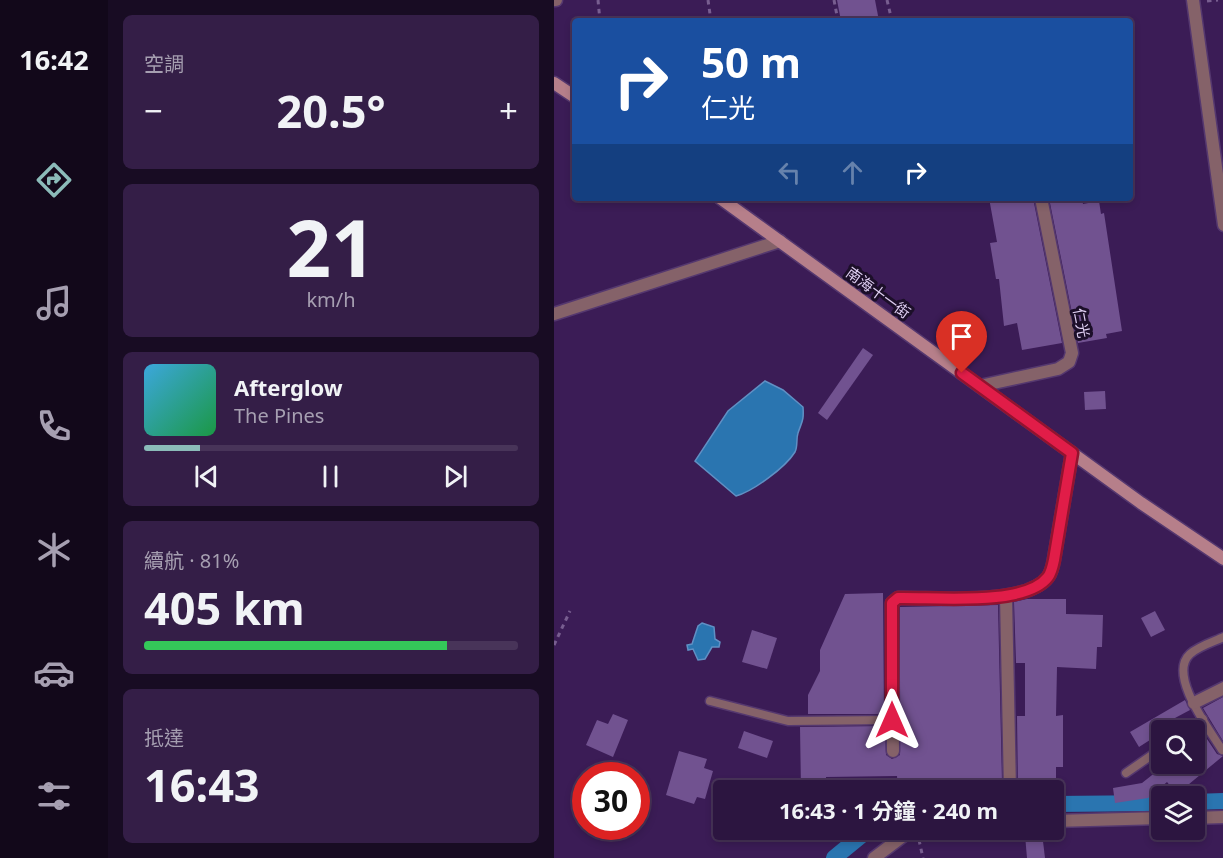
<!DOCTYPE html>
<html lang="zh-TW">
<head>
<meta charset="utf-8">
<style>
	:root { --surface:#2c1540; --page:#341e47; --text:#f1f3f6; --muted:#a69fb1; --line:#483459; --accent:#8bbbb9 }
	body { margin:0; font-family:"Noto Sans","Noto Sans TC",sans-serif; background:var(--page); color:var(--text); height:100vh; display:flex; flex-direction:column; font-size:22px; white-space:nowrap }
	* { box-sizing:border-box; margin:0 }
	p { font-size:20px; color:var(--muted) }
	.icon { flex:none; width:33px; height:33px; fill:none; stroke:currentColor; stroke-width:2; stroke-linecap:round; stroke-linejoin:round }
	.map { position:relative; flex:1; overflow:hidden }
	.details { display:flex; flex-direction:column; gap:15px; padding:15px; background:#180c23; width:446px }
	.details>* { flex:none }
	.guide { position:absolute; left:18px; top:18px; width:561px; height:183px; border-radius:6px; box-shadow:0 3px 9px #0003,0 0 0 2px var(--line); background:#1a4fa0; color:#fff; overflow:hidden }
	.controls { position:absolute; left:597px; top:720px; display:grid; gap:12px }
	.controls a { display:grid; place-items:center; width:54px; height:54px; border-radius:6px; background:var(--surface); box-shadow:0 3px 9px #0003,0 0 0 2px var(--line); font-size:30px }
	.speed { position:absolute; left:18px; top:762px; display:flex; gap:12px; font-size:30px; font-weight:700; text-align:center }
	.speed>* { display:grid; place-content:center; width:78px; height:78px; border-radius:50%; background:var(--surface); box-shadow:0 3px 9px #0003,0 0 0 2px var(--line); line-height:1 }
	.speed .limit { border:9px solid #d22; background:#fff; color:#111 }
	.pin { position:absolute; display:grid; place-items:center; width:51px; height:51px; color:#fff; margin:-62px -26px; border-radius:50% 50% 50% 0; rotate:-45deg; box-shadow:0 0 6px #0007 }
	.pin .icon { rotate:45deg }
	.me { position:absolute; width:66px; margin:-33px; rotate:0deg; stroke-linejoin:round; filter:drop-shadow(0 0 4px #0008) }
	.turn { display:flex; align-items:center; gap:21px; height:126px; padding:0 30px; font-size:27px }
	.turn .icon { width:78px; height:78px; stroke-width:2.5 }
	.turn b { display:block; font-size:42px; line-height:51px }
	.lanes { display:flex; align-items:center; height:57px; padding:0 30px; background:#0003; justify-content:center; gap:30px; direction:ltr }
	.lanes .off { opacity:.35 }
	.big { font-size:45px; font-weight:700; line-height:1.1 }
	.details .widget { flex:1; display:flex; flex-direction:column; justify-content:center; gap:9px; min-width:0; padding:0 21px; border-radius:9px; background:var(--page) }
	.details .dial { align-items:center; gap:0 }
	.dial b { font-size:78px; line-height:1 }
	.song { display:flex; align-items:center; gap:18px }
	.cover { width:72px; height:72px; border-radius:9px; background:linear-gradient(135deg,hsl(200 70% 55%),hsl(140 70% 35%)) }
	.played { height:6px; border-radius:3px; background:linear-gradient(90deg,var(--accent) 15%,var(--line) 15%) }
	.keys { display:flex; justify-content:space-around; direction:ltr }
	.heat { display:flex; justify-content:space-between; align-items:center; font-size:33px; direction:ltr }
	.charge { height:9px; border-radius:4px; background:linear-gradient(90deg,#34c759 81%,var(--line) 0) }
	.trip { position:absolute; left:159px; top:780px; width:351px; height:60px; border-radius:6px; background:var(--surface); box-shadow:0 3px 9px #0003,0 0 0 2px var(--line); font-weight:700; line-height:60px; text-align:center }
	main { display:flex; flex:1; min-height:0 }
	.tab-bar { display:flex; flex-direction:column; width:108px; justify-content:space-around; align-items:center; background:#12081a; color:var(--muted) }
	.tab-bar .icon { width:42px; height:42px }
	.tab-bar .active { color:var(--accent) }
	.tab-bar b { font-size:27px; color:var(--text) }
	.map>svg:first-child { display:block }
</style>
</head>
<body>
<main>
<nav class="tab-bar">
<b>16:42</b>
<svg class="icon active" aria-label="directions" viewBox="0 0 24 24"><path d="M12 3l9 9-9 9-9-9zM9 14v-3h6M13 9l2 2-2 2"/></svg>
<svg class="icon" aria-label="music" viewBox="0 0 24 24"><path d="M9 18V5l10-2v13"/><circle cx="6" cy="18" r="3"/><circle cx="16" cy="16" r="3"/></svg>
<svg class="icon" aria-label="phone" viewBox="0 0 24 24"><path d="M5 4h4l2 5-3 2q2 4 5 5l2-3 5 2v4C11 20 4 13 5 4z"/></svg>
<svg class="icon" aria-label="climate" viewBox="0 0 24 24"><path d="M12 3v18M4 7l16 10M4 17L20 7"/></svg>
<svg class="icon" aria-label="car" viewBox="0 0 24 24"><path d="M5 17H2v-5l4-1 3-4h7l3 4 3 1v5h-3M9 17h6M6 11h13"/><circle cx="7" cy="17" r="2"/><circle cx="17" cy="17" r="2"/></svg>
<svg class="icon" aria-label="filters" viewBox="0 0 24 24"><path d="M4 7h16M4 17h16"/><circle cx="9" cy="7" r="2"/><circle cx="15" cy="17" r="2"/></svg>
</nav>
<section class="details">
<div class="widget"><p>空調</p>
<div class="heat"><a>−</a><b class="big">20.5°</b><a>+</a></div>
</div>
<div class="widget dial"><b>21</b><p>km/h</p></div>
<div class="widget">
<div class="song"><i class="cover"></i><div><b>Afterglow</b><p>The Pines</p></div></div>
<div class="played"></div>
<div class="keys"><svg class="icon" aria-label="previous" viewBox="0 0 24 24"><path d="M18 5L8 12l10 7zM5 5v14"/></svg><svg class="icon" aria-label="pause" viewBox="0 0 24 24"><path d="M8 5v14M16 5v14"/></svg><svg class="icon" aria-label="next" viewBox="0 0 24 24"><path d="M6 5l10 7-10 7zM19 5v14"/></svg></div>
</div>
<div class="widget"><p>續航 · 81%</p><b class="big">405 km</b><div class="charge"></div></div>
<div class="widget"><p>抵達</p><b class="big">16:43</b></div>
</section>
<div class="map">
<svg width="670" height="858" viewBox="0 0 670 858">
	<rect width="100%" height="100%" fill="#3b1c56"/>
	<!-- water -->
	<g fill="#2a75b0" stroke="#6090c4" stroke-width="1.5">
		<path d="M211,381L229,390L249,407C250,421 248,421 244,433C242,439 244,446 241,452C231,468 199,491 182,496L141,461L174,411Z"/>
		<path d="M148,623L160,627L161,639L166,642L165,647H158L151,659L144,660L139,649L134,650L133,645L138,644L144,626Z"/>
	</g>
	<g fill="none" stroke-linecap="round" stroke-linejoin="round">
		<!-- canal -->
		<g stroke="#2a75b0" stroke-width="16">
			<path d="M640,802L670,801"/>
			<path d="M500,804L608,803"/>
			<path d="M280,858L314,830"/>
		</g>
	</g>
	<!-- building -->
	<g fill="#715290">
		<path d="M283,0H321L325,21H287Z"/>
		<path d="M435,198H479L508,343L468,350L463,323L450,326L445,279H442L436,243L443,242Z"/>
		<path d="M495,198H528L529,204L545,201L547,214L550,213L568,331L552,334L553,338L524,343Z"/>
		<path d="M309,348L319,355L273,420L264,413Z"/>
		<path d="M551,391L552,409L531,410L530,392Z"/>
		<path d="M329,593L330,714H254V695L266,671V650L291,594Z"/>
		<path d="M473,599H512V614L549,615L548,647H543L542,669L503,667L502,716L509,715V767H502V790H464L463,716H471V663H462L460,602Z"/>
		<path d="M444,605L448,782L394,785V790H344L343,776L272,777V790H247L246,727L331,726L332,755L338,759L346,755V607Z"/>
		<path d="M601,611L611,630L597,637L587,618Z"/>
		<path d="M198,630L223,638L213,669L188,662Z"/>
		<path d="M669,697V741L649,708Z"/>
		<path d="M631,700L636,710L621,718L624,722L585,747L576,732Z"/>
		<path d="M59,714L74,720L59,757L32,745L43,720L54,724Z"/>
		<path d="M190,731L219,741L213,758L184,748Z"/>
		<path d="M649,733L663,754L669,756L623,794L613,782L594,798L561,803L559,788L588,783L612,764H640V740Z"/>
		<path d="M125,751L153,759L150,768L159,771L151,799L143,797L140,804L112,795Z"/>
		<path d="M488,833L491,858H473L471,835Z"/>
	</g>
	<g fill="none" stroke-linecap="round" stroke-linejoin="round">
		<defs>
			<g id="lane">
				<path d="M156,701L234,721L338,720"/>
				<path d="M633,730L649,719"/>
				<path d="M668,750C656,730 613,675 636,654C645,646 659,642 670,637"/>
				<path d="M572,773L608,748"/>
			</g>
			<g id="street">
				<path d="M0,0H2"/>
				<path d="M639,0L670,225"/>
				<path d="M0,314L226,241"/>
				<path d="M426,386L504,369L515,362L518,353L487,198"/>
				<path d="M452,597L456,790"/>
				<path d="M640,703L670,688"/>
				<path d="M339,751L338,603L344,598C380,597 471,607 494,577C497,573 499,565 500,559L518,453"/>
				<path d="M640,818L670,817"/>
				<path d="M500,821L608,818"/>
				<path d="M320,858L357,830"/>
			</g>
			<g id="secondary">
				<path d="M0,83L21,97"/>
				<path d="M166,198L587,503L670,559"/>
			</g>
		</defs>
		<!-- lane casing -->
		<use href="#lane" stroke="#55386f" stroke-width="11"/>
		<!-- street casing -->
		<use href="#street" stroke="#55386f" stroke-width="15"/>
		<!-- secondary casing -->
		<use href="#secondary" stroke="#55386f" stroke-width="15"/>
		<!-- path -->
		<g stroke="#785e90" stroke-width="3" stroke-dasharray="4.5 4.5" stroke-linecap="butt">
			<path d="M44,0L46,21"/>
			<path d="M154,0L157,21"/>
			<path d="M280,0L284,21"/>
			<path d="M333,0L338,21"/>
			<path d="M653,1L664,0"/>
			<path d="M0,645L16,611"/>
			<path d="M365,840L369,858"/>
		</g>
		<!-- lane -->
		<use href="#lane" stroke="#856269" stroke-width="8"/>
		<!-- street -->
		<use href="#street" stroke="#856269" stroke-width="12"/>
		<!-- secondary -->
		<use href="#secondary" stroke="#b67f8a" stroke-width="12"/>
	</g>
	<g fill="none" stroke-linecap="round" stroke-linejoin="round">
		<defs>
			<path id="route" d="M338,720V603L344,598C380,597 471,607 494,577C497,573 499,565 500,560L518,453L408,373"/>
		</defs>
		<!-- route casing -->
		<use href="#route" stroke="#92132f" stroke-width="15"/>
		<!-- route -->
		<use href="#route" stroke="#e11d48" stroke-width="10"/>
	</g>
	<g text-anchor="middle" stroke-width="6" stroke-linejoin="round" paint-order="stroke">
		<!-- street labels -->
		<g font-size="15" fill="#decef1" stroke="#1c0f29">
			<text transform="translate(324 293) rotate(36)" y="5">南海十一街</text>
			<text transform="translate(527 323) rotate(79)" y="5">仁光</text>
		</g>
	</g>
</svg>
<div class="controls">
<a><svg class="icon" aria-label="search" viewBox="0 0 24 24"><circle cx="10" cy="10" r="6"/><path d="M15 15l6 6"/></svg></a>
<a><svg class="icon" aria-label="layers" viewBox="0 0 24 24"><path d="M12 4l9 5-9 5-9-5zM3 14l9 5 9-5"/></svg></a>
</div>
<div class="speed"><div class="limit">30</div></div>
<div class="pin" style="left:408px;top:373px;background:#d93025"><svg class="icon" aria-label="arrive" viewBox="0 0 24 24"><path d="M6 21V4h12l-3 4 3 4H6"/></svg></div>
<svg class="me" style="left:338px;top:720px" viewBox="-20 -20 40 40"><path d="M0-17L14 15 0 8-14 15z" fill="#e11d48" stroke="#fff" stroke-width="4"/></svg>
<div class="trip">16:43 · 1 分鐘 · 240 m</div>
<div class="guide">
<div class="turn"><svg class="icon" aria-label="right" viewBox="0 0 24 24"><path d="M7 20v-9h11M14 6l5 5-5 5"/></svg><div><b>50 m</b>仁光</div></div>
<div class="lanes"><svg class="icon off" aria-label="left" viewBox="0 0 24 24"><path d="M17 20v-9H6M10 6l-5 5 5 5"/></svg><svg class="icon off" aria-label="ahead" viewBox="0 0 24 24"><path d="M12 20V5M6 11l6-6 6 6"/></svg><svg class="icon" aria-label="right" viewBox="0 0 24 24"><path d="M7 20v-9h11M14 6l5 5-5 5"/></svg></div>
</div>
</div>
</main>
</body>
</html>
